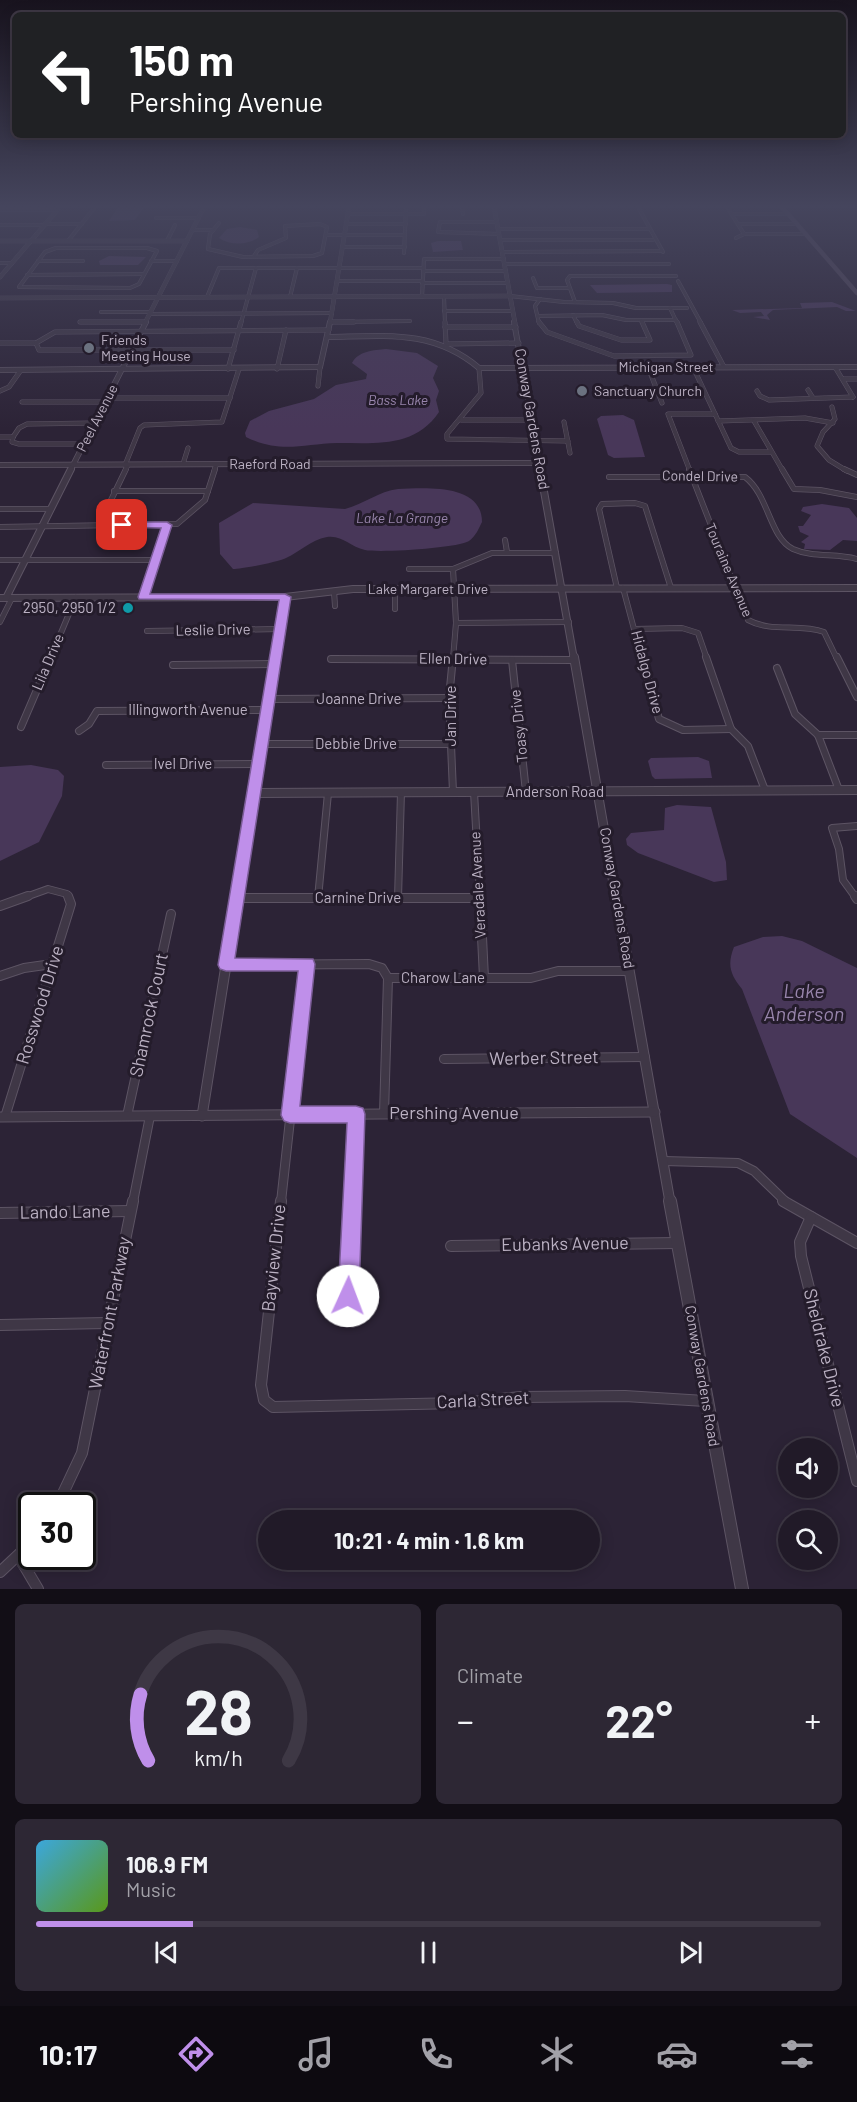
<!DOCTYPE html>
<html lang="en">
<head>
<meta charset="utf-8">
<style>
	:root { --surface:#211a28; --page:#2d2734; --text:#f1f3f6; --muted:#a2a1a8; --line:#3e3845; --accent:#bf8fea }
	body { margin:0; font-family:Barlow,sans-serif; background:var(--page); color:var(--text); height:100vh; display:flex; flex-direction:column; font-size:22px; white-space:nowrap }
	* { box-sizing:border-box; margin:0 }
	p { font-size:20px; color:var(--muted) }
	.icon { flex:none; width:33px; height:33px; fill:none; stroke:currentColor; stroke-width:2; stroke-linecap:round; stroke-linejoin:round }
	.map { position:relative; height:1589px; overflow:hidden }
	.side { display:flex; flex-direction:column; gap:15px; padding:15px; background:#120e16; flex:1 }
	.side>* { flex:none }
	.banner { position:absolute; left:12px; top:12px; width:834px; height:126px; border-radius:9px; box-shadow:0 3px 15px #0003,0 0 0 2px var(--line); background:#202124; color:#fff; overflow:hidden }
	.fabs { position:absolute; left:778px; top:1438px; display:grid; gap:12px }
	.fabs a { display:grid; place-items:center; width:60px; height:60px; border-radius:50%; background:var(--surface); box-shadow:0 3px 15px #0003,0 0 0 2px var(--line); font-size:30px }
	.speed { position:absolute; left:18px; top:1492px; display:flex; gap:12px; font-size:30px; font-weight:700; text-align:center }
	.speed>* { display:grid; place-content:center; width:78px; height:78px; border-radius:50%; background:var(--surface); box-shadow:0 3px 15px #0003,0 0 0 2px var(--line); line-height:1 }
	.speed .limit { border:3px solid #111; border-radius:9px; background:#fff; color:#111 }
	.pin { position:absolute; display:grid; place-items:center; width:51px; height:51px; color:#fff; margin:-26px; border-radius:12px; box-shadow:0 3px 9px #0006 }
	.me { position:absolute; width:66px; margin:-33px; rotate:2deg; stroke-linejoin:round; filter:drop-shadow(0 0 4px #0008) }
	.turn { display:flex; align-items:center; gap:21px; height:126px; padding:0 18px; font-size:27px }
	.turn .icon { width:78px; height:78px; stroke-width:2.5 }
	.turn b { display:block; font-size:42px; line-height:51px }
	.big { font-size:45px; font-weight:700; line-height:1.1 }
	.side .widget { flex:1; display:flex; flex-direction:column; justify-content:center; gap:9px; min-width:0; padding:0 21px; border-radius:9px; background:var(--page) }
	.side .dial { align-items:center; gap:0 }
	.dial svg { height:156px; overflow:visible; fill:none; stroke:var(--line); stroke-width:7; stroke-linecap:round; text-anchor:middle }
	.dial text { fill:var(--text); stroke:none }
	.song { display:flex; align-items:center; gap:18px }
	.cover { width:72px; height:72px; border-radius:9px; background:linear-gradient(135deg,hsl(200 70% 55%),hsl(90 70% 35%)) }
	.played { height:6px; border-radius:3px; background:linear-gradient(90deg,var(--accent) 20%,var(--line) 20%) }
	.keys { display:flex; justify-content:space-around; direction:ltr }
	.heat { display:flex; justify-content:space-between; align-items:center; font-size:33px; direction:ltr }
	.side .tiles { flex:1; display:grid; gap:15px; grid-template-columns:1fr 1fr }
	.widget:last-child { grid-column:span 2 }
	.trip { position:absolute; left:258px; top:1510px; width:342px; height:60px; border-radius:30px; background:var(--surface); box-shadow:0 3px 15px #0003,0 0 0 2px var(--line); font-weight:700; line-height:60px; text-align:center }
	.menu { display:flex; height:96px; justify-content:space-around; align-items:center; background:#0d0a10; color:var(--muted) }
	.menu .icon { width:42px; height:42px }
	.menu .on { color:var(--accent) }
	.menu b { font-size:27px; color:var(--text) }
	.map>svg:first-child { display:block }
</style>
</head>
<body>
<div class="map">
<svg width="857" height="1589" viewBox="0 0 857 1589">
	<rect width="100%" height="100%" fill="#2c2336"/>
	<!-- water -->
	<g fill="#483759">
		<path d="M118,207H144L135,220L109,221Z"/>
		<path d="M240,227L257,230L259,237C249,245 231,246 219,238L227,229Z"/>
		<path d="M438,241H461L463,250L433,252L431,243Z"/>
		<path d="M109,256L146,257L138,265H100L99,261Z"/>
		<path d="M667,284L672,285V292L597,293L590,285Z"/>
		<path d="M832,302L856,311H846L837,307L773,310L767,315L770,320L753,317L764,316L761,312L740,313L732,310L802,308L800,303Z"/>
		<path d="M386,349L417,353L438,366L433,378L439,391L436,400L439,412C415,448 375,443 337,443C303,444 280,454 246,437L245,433L250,421L269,411L314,399L336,385L366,379L367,374L352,363C358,351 374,350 386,349Z"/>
		<path d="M623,415L634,420L645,457L614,458L608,455L597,419L601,416Z"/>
		<path d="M398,489C425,488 482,483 482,522C479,528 476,536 469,541C458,548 380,553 365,550C350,547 343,535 327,537C310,540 300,552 286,558C278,562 242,569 233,569L220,554L219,523L253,503L345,509C364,504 379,491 398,489Z"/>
		<path d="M822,504L849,508L857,518V541L843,540L830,550L804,549L805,544L801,542L809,536L800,532L798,526H803L811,515L801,511L803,507Z"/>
		<path d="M698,757L709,761L712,778L655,779L652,776L648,761L651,758Z"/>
		<path d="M31,765L58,770L64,776L62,796L39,842L0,861V767Z"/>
		<path d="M677,805L711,807L726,862L727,880L714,882L638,853L627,845L626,839L631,833L664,830L665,808Z"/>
		<path d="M782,936L802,941L857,968V1158L790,1114L742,989C730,974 727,965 734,947L763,937Z"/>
	</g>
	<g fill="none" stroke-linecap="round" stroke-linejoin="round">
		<defs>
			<g id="minor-far5">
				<path d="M462,207L463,214"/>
				<path d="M638,207L663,252"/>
				<path d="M727,207L744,234"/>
				<path d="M0,210H57"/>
				<path d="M348,214H424V207"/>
				<path d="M732,214H789"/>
				<path d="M156,218H199"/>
				<path d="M497,222H440L438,232L499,234"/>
				<path d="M219,223L210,234L208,249L243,257L313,256L322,253L327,227L320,224L285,226L286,238L258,250L254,256"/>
				<path d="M45,224H82"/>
				<path d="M347,224H406"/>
				<path d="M740,224H797"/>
				<path d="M0,225H44"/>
				<path d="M498,229H648"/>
				<path d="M193,230H213"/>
				<path d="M326,235H405"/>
				<path d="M736,238L744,234H806"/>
				<path d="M501,240H653"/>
				<path d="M68,241L95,207"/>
				<path d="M167,241L175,225"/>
				<path d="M342,247H405"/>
				<path d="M56,248H147L157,251L139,284L130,288L19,287L45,252Z"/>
				<path d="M503,252L660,251"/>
				<path d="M404,253L406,207"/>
				<path d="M38,261H83"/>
				<path d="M151,261H177"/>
				<path d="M0,263H12"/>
				<path d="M505,264H669"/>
				<path d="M423,271H506"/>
				<path d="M27,275L144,274"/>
				<path d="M533,278L537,288H569"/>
				<path d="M337,281H422"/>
				<path d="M678,281L701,323"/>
				<path d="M422,283H508"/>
				<path d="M510,296L564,302L613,303L636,308H687"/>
				<path d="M207,297L219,268H423"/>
				<path d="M290,297L297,268"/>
				<path d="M422,297L424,259H504"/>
				<path d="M444,297L445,323"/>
				<path d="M575,302L567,280L570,276H676"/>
				<path d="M670,308L677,323"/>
				<path d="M444,311H513"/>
				<path d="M101,312H151"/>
				<path d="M150,314L332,313"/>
				<path d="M573,315L577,323"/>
				<path d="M538,316L602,315L626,320H676"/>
				<path d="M642,321L643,323"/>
				<path d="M80,322H146"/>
				<path d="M330,322L410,321"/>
				<path d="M241,323L256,268"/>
				<path d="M539,323L535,306L540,299"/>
			</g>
			<g id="minor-far4">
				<path d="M80,322H146"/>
				<path d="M330,322H354"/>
				<path d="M445,322L446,344L519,343"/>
				<path d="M539,322L547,332L614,356L691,355L677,322"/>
				<path d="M577,322L579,326L621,340H650L642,322"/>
				<path d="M700,322L724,367"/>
				<path d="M445,327H516"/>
				<path d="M0,343H36L55,332L329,330"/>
				<path d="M36,343L39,350H234"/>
				<path d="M648,367L662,403"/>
				<path d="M693,367L731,448L739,452H770"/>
				<path d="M835,367L853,397"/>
				<path d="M479,368L481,393L447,434V439L568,441"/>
				<path d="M228,369L241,322"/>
				<path d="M277,369L286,330"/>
				<path d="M843,379H857"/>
				<path d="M318,386L320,367"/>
				<path d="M808,390L813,398"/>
				<path d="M0,391L9,387L21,370"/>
				<path d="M757,391L760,396L769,400L853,397"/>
				<path d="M107,398H230"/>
				<path d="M22,402H105"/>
				<path d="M832,407L835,419L823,432L817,446L829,460L847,471"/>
				<path d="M461,420H532"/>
				<path d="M718,421L805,418L833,423"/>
				<path d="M754,421L783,471"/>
				<path d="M564,422L570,453"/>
				<path d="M0,437H13"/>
				<path d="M13,437L19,428L27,424L95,423"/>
				<path d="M13,437L12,442L19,444H84"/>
				<path d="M183,464L188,448"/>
				<path d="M125,465L140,428L144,425L222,422L239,369"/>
				<path d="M125,471L128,465"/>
				<path d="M214,471L216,465"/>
				<path d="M690,471L668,414H715"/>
			</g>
			<g id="minor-far3">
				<path d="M689,469L748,620C772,633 799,623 824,632L837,659"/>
				<path d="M782,469L794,489L820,490L857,497"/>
				<path d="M844,469L857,475"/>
				<path d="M609,477H745C769,495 769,537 793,549C813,558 836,553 857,559"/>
				<path d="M114,491H208"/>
				<path d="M0,509H51"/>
				<path d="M99,525L126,469"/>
				<path d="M0,527L177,524L205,500L215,469"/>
				<path d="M505,540L507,552"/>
				<path d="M0,560H155"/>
				<path d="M409,569H453L492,553H556"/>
				<path d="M617,588L599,509L602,504L635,503L645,506L671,588"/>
				<path d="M623,588L642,659"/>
				<path d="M395,589V609"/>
				<path d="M334,591L335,606"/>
				<path d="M143,597L167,525"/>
				<path d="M0,622L12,598"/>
				<path d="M456,623L569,622"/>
				<path d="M635,629L682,628L698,633L707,659"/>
				<path d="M147,631L280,629"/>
				<path d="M50,659L76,597"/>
				<path d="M453,659L456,623L453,569"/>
			</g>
			<g id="minor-far2">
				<path d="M453,657L449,698L453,792"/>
				<path d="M642,657L659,719L683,730L731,729"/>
				<path d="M706,657L731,729L748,746L765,790"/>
				<path d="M837,657L857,697"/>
				<path d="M331,659L575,660"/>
				<path d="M512,660L526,792"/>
				<path d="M173,665L274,664"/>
				<path d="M777,668L795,714L818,735L839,790"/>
				<path d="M269,699L449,698"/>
				<path d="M21,727L51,657"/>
				<path d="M79,731L89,724L97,711L267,710"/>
				<path d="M818,735H857"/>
				<path d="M262,744H450"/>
				<path d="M106,765L259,764"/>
				<path d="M474,792L480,898"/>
				<path d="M23,898L48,889L67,894L68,898"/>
				<path d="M318,898L328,793"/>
				<path d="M398,898L401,792"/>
				<path d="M856,898L843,880L839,849L832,828L857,826"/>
			</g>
			<g id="minor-far1">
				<path d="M480,896L484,978"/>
				<path d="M855,896L857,899"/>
				<path d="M236,898H479"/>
				<path d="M0,906L28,896"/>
				<path d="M226,965L369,964L382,968L388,978L384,1114"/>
				<path d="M0,976L24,968L52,964"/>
				<path d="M388,978H531L558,971H629"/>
				<path d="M444,1059L645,1057"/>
				<path d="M127,1116L171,914"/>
				<path d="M5,1117L71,904L68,896"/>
				<path d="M664,1161L738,1163L754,1171L786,1202"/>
				<path d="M133,1202L150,1116"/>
				<path d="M281,1202L307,964"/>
				<path d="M352,1202L356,1114"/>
			</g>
			<g id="minor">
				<path d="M281,1201L261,1385L264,1400L273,1407L461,1403L521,1397L625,1396L705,1401"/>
				<path d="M783,1201L857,1243"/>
				<path d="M0,1213L130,1211"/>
				<path d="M811,1217L800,1242L801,1256L857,1481"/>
				<path d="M451,1246L678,1243"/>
				<path d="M348,1296L352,1201"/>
				<path d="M0,1325L107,1323"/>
				<path d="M57,1506L82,1453L133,1201"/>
				<path d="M19,1557L38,1589"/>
				<path d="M0,1572L32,1542"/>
			</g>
			<g id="tertiary-far5">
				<path d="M494,207L515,323"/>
				<path d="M0,241H187"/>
				<path d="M0,277L60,207"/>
				<path d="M0,298L510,296"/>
				<path d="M145,323L204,207"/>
				<path d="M330,323L349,207"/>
			</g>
			<g id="tertiary-far4">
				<path d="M514,322L541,471"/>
				<path d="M328,337C385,336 433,329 479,368L857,367"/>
				<path d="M0,370L320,367L330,322"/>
				<path d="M0,465L540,463"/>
				<path d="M70,471L146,322"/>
			</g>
			<g id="tertiary-far3">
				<path d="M540,469L574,659"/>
				<path d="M0,598L285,597L353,589L857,588"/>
				<path d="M6,598L71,469"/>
				<path d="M275,659L285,597"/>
			</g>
			<g id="tertiary-far2">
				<path d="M574,657L616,898"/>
				<path d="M254,793L857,790"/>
				<path d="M237,898L275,657"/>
			</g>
			<g id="tertiary-far1">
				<path d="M616,896L670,1202"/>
				<path d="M202,1116L237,896"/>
				<path d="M0,1117L655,1112"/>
			</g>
			<path id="tertiary" d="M670,1201L742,1589"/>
			<path id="secondary" d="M782,207L857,293"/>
		</defs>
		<!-- minor-far5 casing -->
		<use href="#minor-far5" stroke="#5d5464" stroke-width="4"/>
		<!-- minor-far4 casing -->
		<use href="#minor-far4" stroke="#5d5464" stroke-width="5"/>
		<!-- minor-far3 casing -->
		<use href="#minor-far3" stroke="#5d5464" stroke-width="6"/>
		<!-- minor-far2 casing -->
		<use href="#minor-far2" stroke="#5d5464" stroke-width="8"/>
		<!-- minor-far1 casing -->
		<use href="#minor-far1" stroke="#5d5464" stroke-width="10"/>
		<!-- minor casing -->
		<use href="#minor" stroke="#5d5464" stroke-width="12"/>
		<!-- tertiary-far5 casing -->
		<use href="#tertiary-far5" stroke="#5d5464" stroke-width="4.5"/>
		<!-- tertiary-far4 casing -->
		<use href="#tertiary-far4" stroke="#5d5464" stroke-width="6"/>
		<!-- tertiary-far3 casing -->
		<use href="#tertiary-far3" stroke="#5d5464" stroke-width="8"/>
		<!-- tertiary-far2 casing -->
		<use href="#tertiary-far2" stroke="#5d5464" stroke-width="10"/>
		<!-- tertiary-far1 casing -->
		<use href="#tertiary-far1" stroke="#5d5464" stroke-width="11"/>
		<!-- tertiary casing -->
		<use href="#tertiary" stroke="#5d5464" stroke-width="14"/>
		<!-- secondary casing -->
		<use href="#secondary" stroke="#484050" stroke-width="4.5"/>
		<!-- minor-far5 -->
		<use href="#minor-far5" stroke="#3f3746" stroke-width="3"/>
		<!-- minor-far4 -->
		<use href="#minor-far4" stroke="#3f3746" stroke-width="4"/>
		<!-- minor-far3 -->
		<use href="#minor-far3" stroke="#3f3746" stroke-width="4.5"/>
		<!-- minor-far2 -->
		<use href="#minor-far2" stroke="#3f3746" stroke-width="6"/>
		<!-- minor-far1 -->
		<use href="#minor-far1" stroke="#3f3746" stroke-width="8"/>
		<!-- minor -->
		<use href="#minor" stroke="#3f3746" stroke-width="10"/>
		<!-- tertiary-far5 -->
		<use href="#tertiary-far5" stroke="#3f3746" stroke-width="4"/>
		<!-- tertiary-far4 -->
		<use href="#tertiary-far4" stroke="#3f3746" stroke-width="4.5"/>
		<!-- tertiary-far3 -->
		<use href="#tertiary-far3" stroke="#3f3746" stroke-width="6"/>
		<!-- tertiary-far2 -->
		<use href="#tertiary-far2" stroke="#3f3746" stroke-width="8"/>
		<!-- tertiary-far1 -->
		<use href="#tertiary-far1" stroke="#3f3746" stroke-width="9"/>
		<!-- tertiary -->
		<use href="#tertiary" stroke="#3f3746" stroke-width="12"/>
		<!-- secondary -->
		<use href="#secondary" stroke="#504559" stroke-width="4"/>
	</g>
	<!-- sky -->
	<linearGradient id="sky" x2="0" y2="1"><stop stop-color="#18131e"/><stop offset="0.48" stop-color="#45455d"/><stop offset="1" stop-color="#45455d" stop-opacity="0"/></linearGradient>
	<rect width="857" height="429" fill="url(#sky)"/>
	<!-- route -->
	<path fill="#bf8fea" stroke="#7c5d98" stroke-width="1.5" d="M122,522H167L172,525L150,594H285L291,597L235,958L313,959L315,964L300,1106H356L363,1108L365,1114L359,1296L356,1303L348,1306L341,1303L338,1296L347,1123H290L284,1121L281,1115L298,971H226L220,969L218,965L279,600L139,599L138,597L161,528L118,527L117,525Z"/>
	<!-- markers -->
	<g fill="#6b7280" stroke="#241c2b" stroke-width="2">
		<circle cx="89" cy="348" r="6"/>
		<circle cx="582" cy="391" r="6"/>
	</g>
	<circle fill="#0f9aa8" stroke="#241c2b" stroke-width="2" cx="128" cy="608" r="6"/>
	<g text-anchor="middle" stroke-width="6" stroke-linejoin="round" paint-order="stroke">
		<!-- far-poi labels -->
		<g font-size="14" fill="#bbb1c3" stroke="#241c2b" text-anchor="start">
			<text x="101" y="345">Friends<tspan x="101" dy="16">Meeting House</tspan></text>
			<text x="594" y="396">Sanctuary Church</text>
		</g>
		<!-- far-street labels -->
		<g font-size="14" fill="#bbb1c3" stroke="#241c2b">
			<text x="666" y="372">Michigan Street</text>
			<text transform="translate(97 418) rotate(-63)" y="5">Peel Avenue</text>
			<text x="270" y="469">Raeford Road</text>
			<text transform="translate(700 476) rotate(1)" y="5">Condel Drive</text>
			<text transform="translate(729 570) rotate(67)" y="5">Touraine Avenue</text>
			<text x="428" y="594">Lake Margaret Drive</text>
		</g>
		<!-- far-water labels -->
		<g font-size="14" font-style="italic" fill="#9885ac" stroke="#241c2b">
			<text x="398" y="405">Bass Lake</text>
			<text x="402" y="523">Lake La Grange</text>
		</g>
		<!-- street labels -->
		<g font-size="15" fill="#bbb1c3" stroke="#241c2b">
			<text transform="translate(532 419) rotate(80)" y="5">Conway Gardens Road</text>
			<text transform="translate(213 630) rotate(-1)" y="5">Leslie Drive</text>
			<text transform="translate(453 659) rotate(1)" y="5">Ellen Drive</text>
			<text transform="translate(48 662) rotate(-67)" y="5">Lila Drive</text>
			<text transform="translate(647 672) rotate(75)" y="5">Hidalgo Drive</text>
			<text x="359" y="704">Joanne Drive</text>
			<text x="188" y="715">Illingworth Avenue</text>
			<text transform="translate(451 716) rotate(-90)" y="5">Jan Drive</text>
			<text transform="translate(519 726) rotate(-96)" y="5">Toasy Drive</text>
			<text x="356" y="749">Debbie Drive</text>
			<text x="183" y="769">Ivel Drive</text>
			<text x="555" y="797">Anderson Road</text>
			<text transform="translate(478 885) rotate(-93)" y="5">Veradale Avenue</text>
			<text x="358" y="903">Carnine Drive</text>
			<text transform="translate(617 898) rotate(80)" y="5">Conway Gardens Road</text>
			<text x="443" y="983">Charow Lane</text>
			<text transform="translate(702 1376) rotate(80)" y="5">Conway Gardens Road</text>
		</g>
		<!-- poi labels -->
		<g font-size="15" fill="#bbb1c3" stroke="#241c2b" text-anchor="end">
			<text x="116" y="613">2950, 2950 1/2</text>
		</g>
		<!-- near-street labels -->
		<g font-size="18" fill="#bbb1c3" stroke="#241c2b">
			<text transform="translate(40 1005) rotate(-73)" y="6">Rosswood Drive</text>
			<text transform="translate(149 1015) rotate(-78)" y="6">Shamrock Court</text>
			<text transform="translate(544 1058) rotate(-1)" y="6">Werber Street</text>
			<text x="454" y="1119">Pershing Avenue</text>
			<text transform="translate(65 1212) rotate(-1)" y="6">Lando Lane</text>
			<text transform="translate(565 1244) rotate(-1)" y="6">Eubanks Avenue</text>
			<text transform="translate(274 1258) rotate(-84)" y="6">Bayview Drive</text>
			<text transform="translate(110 1313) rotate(-79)" y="6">Waterfront Parkway</text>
			<text transform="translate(824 1348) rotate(76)" y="6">Sheldrake Drive</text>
			<text transform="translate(483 1400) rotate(-3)" y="6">Carla Street</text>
		</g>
		<!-- near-water labels -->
		<g font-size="20" font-style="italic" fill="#9885ac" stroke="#241c2b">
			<text x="804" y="998">Lake<tspan x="804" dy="23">Anderson</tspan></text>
		</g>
	</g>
</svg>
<div class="fabs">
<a><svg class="icon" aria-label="sound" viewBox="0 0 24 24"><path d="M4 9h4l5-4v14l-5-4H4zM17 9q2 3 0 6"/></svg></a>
<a><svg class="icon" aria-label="search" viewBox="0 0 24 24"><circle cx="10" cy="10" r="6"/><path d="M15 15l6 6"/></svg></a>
</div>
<div class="speed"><div class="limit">30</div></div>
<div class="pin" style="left:122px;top:525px;background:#d93025"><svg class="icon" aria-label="arrive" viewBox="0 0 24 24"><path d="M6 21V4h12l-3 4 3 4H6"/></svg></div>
<svg class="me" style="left:348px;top:1296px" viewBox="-20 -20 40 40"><circle r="19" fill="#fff"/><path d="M0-13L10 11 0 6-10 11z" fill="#bf8fea"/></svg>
<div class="trip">10:21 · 4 min · 1.6 km</div>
<div class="banner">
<div class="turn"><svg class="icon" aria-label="left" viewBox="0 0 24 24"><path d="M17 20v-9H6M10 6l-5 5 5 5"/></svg><div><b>150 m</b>Pershing Avenue</div></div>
</div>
</div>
<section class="side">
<div class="tiles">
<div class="widget dial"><svg viewBox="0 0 100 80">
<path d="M14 69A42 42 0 1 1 86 69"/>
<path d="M14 69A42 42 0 0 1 10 35" stroke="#bf8fea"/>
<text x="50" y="56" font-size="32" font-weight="700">28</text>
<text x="50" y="72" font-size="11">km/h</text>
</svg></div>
<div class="widget"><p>Climate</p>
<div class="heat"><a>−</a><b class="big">22°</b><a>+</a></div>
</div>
<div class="widget">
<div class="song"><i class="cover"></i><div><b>106.9 FM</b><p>Music</p></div></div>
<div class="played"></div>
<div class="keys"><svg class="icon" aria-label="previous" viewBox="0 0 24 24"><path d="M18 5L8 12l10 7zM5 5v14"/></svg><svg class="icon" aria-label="pause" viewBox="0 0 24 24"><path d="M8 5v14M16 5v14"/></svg><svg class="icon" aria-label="next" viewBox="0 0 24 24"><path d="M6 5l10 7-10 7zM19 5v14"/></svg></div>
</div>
</div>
</section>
<nav class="menu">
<b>10:17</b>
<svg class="icon on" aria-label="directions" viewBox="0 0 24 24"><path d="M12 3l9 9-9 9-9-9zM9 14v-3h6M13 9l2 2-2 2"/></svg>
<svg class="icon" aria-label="music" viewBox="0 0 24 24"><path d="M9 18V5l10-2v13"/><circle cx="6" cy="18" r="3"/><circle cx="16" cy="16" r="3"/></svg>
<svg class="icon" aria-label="phone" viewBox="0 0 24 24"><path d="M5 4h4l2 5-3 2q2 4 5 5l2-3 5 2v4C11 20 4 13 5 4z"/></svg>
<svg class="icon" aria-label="climate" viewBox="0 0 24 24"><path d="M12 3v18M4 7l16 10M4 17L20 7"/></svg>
<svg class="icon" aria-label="car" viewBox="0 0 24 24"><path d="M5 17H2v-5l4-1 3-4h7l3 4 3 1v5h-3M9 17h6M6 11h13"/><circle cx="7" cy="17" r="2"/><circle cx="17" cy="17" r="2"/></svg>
<svg class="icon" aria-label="filters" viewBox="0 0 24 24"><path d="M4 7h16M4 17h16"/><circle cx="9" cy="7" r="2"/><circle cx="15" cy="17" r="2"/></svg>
</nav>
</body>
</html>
